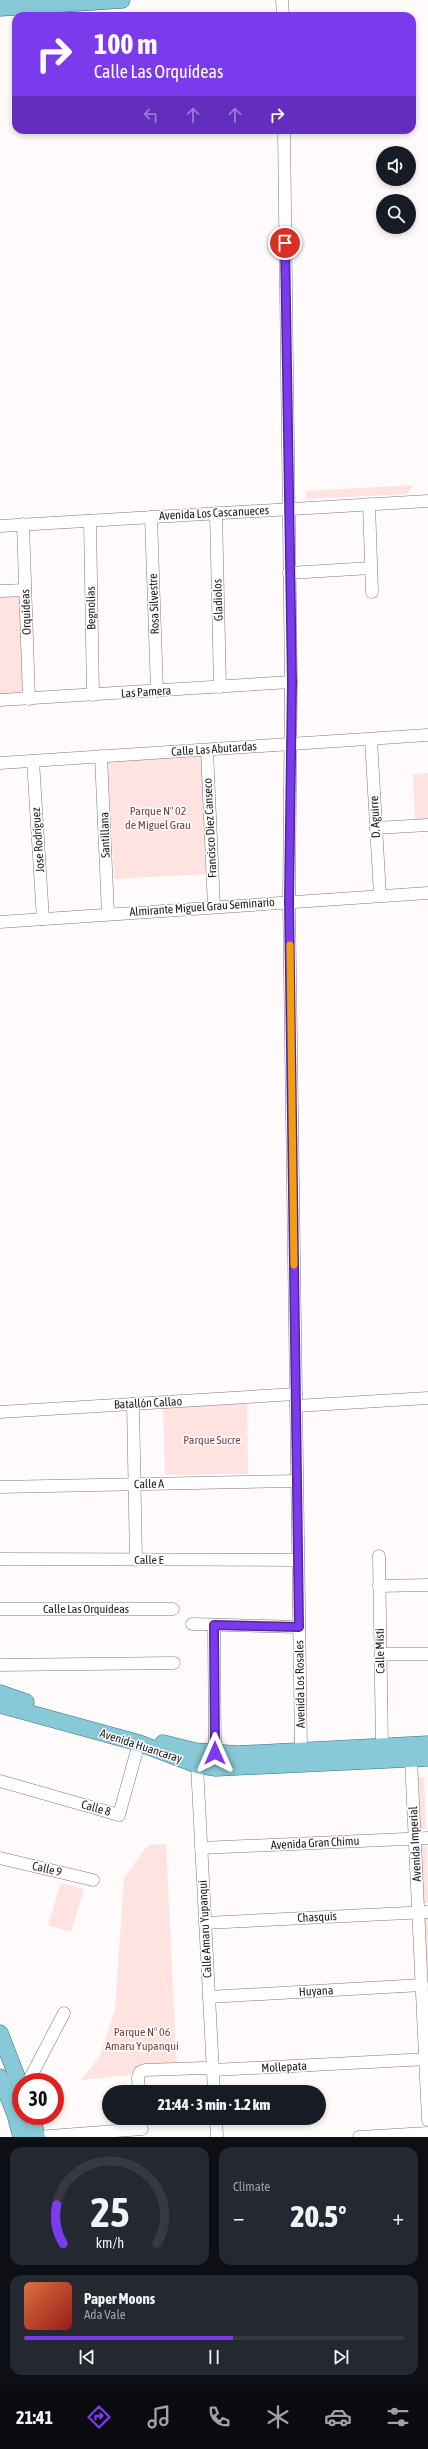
<!DOCTYPE html>
<html lang="en">
<head>
<meta charset="utf-8">
<style>
	:root { --surface:#171b24; --page:#242831; --text:#f1f3f6; --muted:#9ea1a6; --line:#363941; --accent:#7c3aed }
	body { margin:0; font-family:"Asap Condensed",sans-serif; background:var(--page); color:var(--text); height:100vh; display:flex; flex-direction:column; font-size:15px; white-space:nowrap }
	* { box-sizing:border-box; margin:0 }
	p { font-size:13px; color:var(--muted) }
	.icon { flex:none; width:22px; height:22px; fill:none; stroke:currentColor; stroke-width:2; stroke-linecap:round; stroke-linejoin:round }
	.map { position:relative; height:2137px; overflow:hidden }
	.panel { display:flex; flex-direction:column; gap:10px; padding:10px; background:#0d0f14; flex:1 }
	.panel>* { flex:none }
	.guide { position:absolute; left:12px; top:12px; width:404px; height:122px; border-radius:12px; box-shadow:0 2px 6px #0003; background:#7c3aed; color:#fff; overflow:hidden }
	.tools { position:absolute; left:376px; top:146px; display:grid; gap:8px }
	.tools a { display:grid; place-items:center; width:40px; height:40px; border-radius:50%; background:var(--surface); box-shadow:0 2px 6px #0003; font-size:20px }
	.speed { position:absolute; left:12px; top:2073px; display:flex; gap:8px; font-size:20px; font-weight:700; text-align:center }
	.speed>* { display:grid; place-content:center; width:52px; height:52px; border-radius:50%; background:var(--surface); box-shadow:0 2px 6px #0003; line-height:1 }
	.speed .limit { border:6px solid #d22; background:#fff; color:#111 }
	.pin { position:absolute; display:grid; place-items:center; width:34px; height:34px; color:#fff; margin:-17px; border:2px solid #fff; border-radius:50%; box-shadow:0 1px 4px #0007 }
	.me { position:absolute; width:44px; margin:-22px; rotate:0deg; stroke-linejoin:round; filter:drop-shadow(0 0 3px #0008) }
	.turn { display:flex; align-items:center; gap:14px; height:84px; padding:0 16px; font-size:18px }
	.turn .icon { width:52px; height:52px; stroke-width:2.5 }
	.turn b { display:block; font-size:28px; line-height:34px }
	.lanes { display:flex; align-items:center; height:38px; padding:0 16px; background:#0003; justify-content:center; gap:20px; direction:ltr }
	.lanes .off { opacity:.35 }
	.big { font-size:30px; font-weight:800; line-height:1.1 }
	.panel .card { flex:1; display:flex; flex-direction:column; justify-content:center; gap:6px; min-width:0; padding:0 14px; border-radius:12px; background:var(--page) }
	.panel .dial { align-items:center; gap:0 }
	.dial svg { height:104px; overflow:visible; fill:none; stroke:var(--line); stroke-width:7; stroke-linecap:round; text-anchor:middle }
	.dial text { fill:var(--text); stroke:none }
	.song { display:flex; align-items:center; gap:12px }
	.cover { width:48px; height:48px; border-radius:6px; background:linear-gradient(135deg,hsl(20 70% 55%),hsl(0 70% 35%)) }
	.played { height:4px; border-radius:2px; background:linear-gradient(90deg,var(--accent) 55%,var(--line) 55%) }
	.keys { display:flex; justify-content:space-around; direction:ltr }
	.heat { display:flex; justify-content:space-between; align-items:center; font-size:22px; direction:ltr }
	.panel .tiles { flex:1; display:grid; gap:10px; grid-template-columns:1fr 1fr }
	.card:last-child { grid-column:span 2 }
	.trip { position:absolute; left:102px; top:2085px; width:224px; height:40px; border-radius:20px; background:var(--surface); box-shadow:0 2px 6px #0003; font-weight:800; line-height:40px; text-align:center }
	.tab-bar { display:flex; height:64px; justify-content:space-around; align-items:center; background:#090b0e; color:var(--muted) }
	.tab-bar .icon { width:28px; height:28px }
	.tab-bar .active { color:var(--accent) }
	.tab-bar b { font-size:18px; color:var(--text) }
	.map>svg:first-child { display:block }
</style>
</head>
<body>
<div class="map">
<svg width="428" height="2137" viewBox="0 0 428 2137">
	<rect width="100%" height="100%" fill="#fefbfa"/>
	<!-- green -->
	<g fill="#fee3e1">
		<path d="M414,485L407,494L306,499V491Z"/>
		<path d="M20,596L24,694L0,695V597Z"/>
		<path d="M202,756L208,874L114,879L107,762Z"/>
		<path d="M428,773V819L415,820L413,774Z"/>
		<path d="M247,1402L248,1474L165,1475L163,1407Z"/>
		<path d="M415,1777H424L426,1826L425,1829H420L417,1826Z"/>
		<path d="M166,1844L177,2070L81,2080L100,2056L115,2010L124,1878L148,1845Z"/>
		<path d="M420,1845L427,1847L428,1903H423Z"/>
		<path d="M61,1883L84,1889L71,1932L48,1925Z"/>
		<path d="M423,1917H428V2050Z"/>
	</g>
	<g fill="none" stroke-linecap="round" stroke-linejoin="round">
		<defs>
			<g id="minor">
				<path d="M282,0L283,16"/>
				<path d="M284,130L291,682L289,901L301,1750"/>
				<path d="M369,504L372,592"/>
				<path d="M216,513L220,687"/>
				<path d="M151,517L157,691"/>
				<path d="M90,521L93,695"/>
				<path d="M23,524L29,699"/>
				<path d="M0,526L428,501"/>
				<path d="M289,573L371,568"/>
				<path d="M0,591L25,590"/>
				<path d="M0,700L291,682"/>
				<path d="M371,739L380,895"/>
				<path d="M207,750L214,907"/>
				<path d="M101,756L108,914"/>
				<path d="M33,761L43,919"/>
				<path d="M0,763L428,735"/>
				<path d="M376,828L428,825"/>
				<path d="M0,922L428,893"/>
				<path d="M133,1404L136,1560"/>
				<path d="M296,1406L428,1398"/>
				<path d="M0,1412L296,1394"/>
				<path d="M0,1487L297,1481"/>
				<path d="M379,1556L382,1746"/>
				<path d="M0,1559L298,1560"/>
				<path d="M379,1586L428,1585"/>
				<path d="M0,1609H173"/>
				<path d="M192,1624L299,1627"/>
				<path d="M214,1625L215,1753"/>
				<path d="M381,1654H428"/>
				<path d="M0,1665L174,1663"/>
				<path d="M411,1759L428,2120"/>
				<path d="M197,1765L214,2092"/>
				<path d="M0,1781L119,1815L139,1743"/>
				<path d="M201,1848L428,1838"/>
				<path d="M0,1858L93,1880"/>
				<path d="M205,1923L428,1912"/>
				<path d="M209,1997L422,1985"/>
				<path d="M28,2082L64,2013"/>
				<path d="M139,2092L138,2078L140,2072L145,2070L204,2068L213,2070L428,2059"/>
				<path d="M216,2118L217,2137"/>
				<path d="M37,2137L142,2129"/>
				<path d="M359,2137L428,2133"/>
			</g>
			<g id="major">
				<path d="M0,8L122,0"/>
				<path d="M0,1693L26,1702"/>
				<path d="M0,1705L139,1743L197,1765L216,1768L428,1758"/>
				<path d="M163,1743L195,1751L238,1754L428,1744"/>
				<path d="M0,2033L21,2087"/>
				<path d="M0,2077L15,2114L21,2137"/>
				<path d="M32,2116L37,2137"/>
			</g>
		</defs>
		<!-- minor casing -->
		<use href="#minor" stroke="#7e7978" stroke-width="13"/>
		<!-- major casing -->
		<use href="#major" stroke="#2f7585" stroke-width="17"/>
		<!-- minor -->
		<use href="#minor" stroke="#fff" stroke-width="12"/>
		<!-- major -->
		<use href="#major" stroke="#88c9d7" stroke-width="16"/>
	</g>
	<g fill="none" stroke-linecap="round" stroke-linejoin="round">
		<defs>
			<path id="route" d="M215,1753L214,1625L299,1627L289,901L292,682L285,243"/>
		</defs>
		<!-- route casing -->
		<use href="#route" stroke="#51269a" stroke-width="10"/>
		<!-- route -->
		<use href="#route" stroke="#7c3aed" stroke-width="7"/>
		<!-- slow -->
		<path stroke="#f59e0b" stroke-width="7" d="M290,945L294,1265"/>
	</g>
	<g text-anchor="middle" stroke-width="3" stroke-linejoin="round" paint-order="stroke">
		<!-- street labels -->
		<g font-size="12" fill="#1f1d1d" stroke="#fff">
			<text transform="translate(214 513) rotate(-3)" y="4">Avenida Los Cascanueces</text>
			<text transform="translate(218 600) rotate(-92)" y="4">Gladiolos</text>
			<text transform="translate(154 604) rotate(-92)" y="4">Rosa Silvestre</text>
			<text transform="translate(91 608) rotate(-91)" y="4">Begnolias</text>
			<text transform="translate(26 612) rotate(-92)" y="4">Orquideas</text>
			<text transform="translate(146 692) rotate(-4)" y="4">Las Pamera</text>
			<text transform="translate(214 749) rotate(-4)" y="4">Calle Las Abutardas</text>
			<text transform="translate(375 817) rotate(-93)" y="4">D. Aguirre</text>
			<text transform="translate(210 828) rotate(-93)" y="4">Francisco Diez Canseco</text>
			<text transform="translate(105 835) rotate(-92)" y="4">Santillana</text>
			<text transform="translate(38 840) rotate(-94)" y="4">Jose Rodriguez</text>
			<text transform="translate(202 907) rotate(-4)" y="4">Almirante Miguel Grau Seminario</text>
			<text transform="translate(148 1403) rotate(-3)" y="4">Batallón Callao</text>
			<text transform="translate(149 1484) rotate(-1)" y="4">Calle A</text>
			<text x="149" y="1564">Calle E</text>
			<text x="86" y="1613">Calle Las Orquídeas</text>
			<text transform="translate(380 1651) rotate(-91)" y="4">Calle Misti</text>
			<text transform="translate(300 1684) rotate(-91)" y="4">Avenida Los Rosales</text>
			<text transform="translate(141 1746) rotate(18)" y="4">Avenida Huancaray</text>
			<text transform="translate(96 1808) rotate(16)" y="4">Calle 8</text>
			<text transform="translate(315 1843) rotate(-3)" y="4">Avenida Gran Chimu</text>
			<text transform="translate(415 1844) rotate(-93)" y="4">Avenida Imperial</text>
			<text transform="translate(47 1869) rotate(13)" y="4">Calle 9</text>
			<text transform="translate(317 1917) rotate(-3)" y="4">Chasquis</text>
			<text transform="translate(205 1929) rotate(-93)" y="4">Calle Amaru Yupanqui</text>
			<text transform="translate(316 1991) rotate(-3)" y="4">Huyana</text>
			<text transform="translate(284 2067) rotate(-3)" y="4">Mollepata</text>
		</g>
		<!-- park labels -->
		<g font-size="12" fill="#793d3b" stroke="#fff">
			<text x="158" y="815">Parque N° 02<tspan x="158" dy="14">de Miguel Grau</tspan></text>
			<text x="212" y="1444">Parque Sucre</text>
			<text x="142" y="2036">Parque N° 06<tspan x="142" dy="14">Amaru Yupanqui</tspan></text>
		</g>
	</g>
</svg>
<div class="tools">
<a><svg class="icon" aria-label="sound" viewBox="0 0 24 24"><path d="M4 9h4l5-4v14l-5-4H4zM17 9q2 3 0 6"/></svg></a>
<a><svg class="icon" aria-label="search" viewBox="0 0 24 24"><circle cx="10" cy="10" r="6"/><path d="M15 15l6 6"/></svg></a>
</div>
<div class="speed"><div class="limit">30</div></div>
<div class="pin" style="left:285px;top:243px;background:#d93025"><svg class="icon" aria-label="arrive" viewBox="0 0 24 24"><path d="M6 21V4h12l-3 4 3 4H6"/></svg></div>
<svg class="me" style="left:215px;top:1753px" viewBox="-20 -20 40 40"><path d="M0-17L14 15 0 8-14 15z" fill="#7c3aed" stroke="#fff" stroke-width="4"/></svg>
<div class="trip">21:44 · 3 min · 1.2 km</div>
<div class="guide">
<div class="turn"><svg class="icon" aria-label="right" viewBox="0 0 24 24"><path d="M7 20v-9h11M14 6l5 5-5 5"/></svg><div><b>100 m</b>Calle Las Orquídeas</div></div>
<div class="lanes"><svg class="icon off" aria-label="left" viewBox="0 0 24 24"><path d="M17 20v-9H6M10 6l-5 5 5 5"/></svg><svg class="icon off" aria-label="ahead" viewBox="0 0 24 24"><path d="M12 20V5M6 11l6-6 6 6"/></svg><svg class="icon off" aria-label="ahead" viewBox="0 0 24 24"><path d="M12 20V5M6 11l6-6 6 6"/></svg><svg class="icon" aria-label="right" viewBox="0 0 24 24"><path d="M7 20v-9h11M14 6l5 5-5 5"/></svg></div>
</div>
</div>
<section class="panel">
<div class="tiles">
<div class="card dial"><svg viewBox="0 0 100 80">
<path d="M14 69A42 42 0 1 1 86 69"/>
<path d="M14 69A42 42 0 0 1 9 39" stroke="#7c3aed"/>
<text x="50" y="56" font-size="32" font-weight="700">25</text>
<text x="50" y="72" font-size="11">km/h</text>
</svg></div>
<div class="card"><p>Climate</p>
<div class="heat"><a>−</a><b class="big">20.5°</b><a>+</a></div>
</div>
<div class="card">
<div class="song"><i class="cover"></i><div><b>Paper Moons</b><p>Ada Vale</p></div></div>
<div class="played"></div>
<div class="keys"><svg class="icon" aria-label="previous" viewBox="0 0 24 24"><path d="M18 5L8 12l10 7zM5 5v14"/></svg><svg class="icon" aria-label="pause" viewBox="0 0 24 24"><path d="M8 5v14M16 5v14"/></svg><svg class="icon" aria-label="next" viewBox="0 0 24 24"><path d="M6 5l10 7-10 7zM19 5v14"/></svg></div>
</div>
</div>
</section>
<nav class="tab-bar">
<b>21:41</b>
<svg class="icon active" aria-label="directions" viewBox="0 0 24 24"><path d="M12 3l9 9-9 9-9-9zM9 14v-3h6M13 9l2 2-2 2"/></svg>
<svg class="icon" aria-label="music" viewBox="0 0 24 24"><path d="M9 18V5l10-2v13"/><circle cx="6" cy="18" r="3"/><circle cx="16" cy="16" r="3"/></svg>
<svg class="icon" aria-label="phone" viewBox="0 0 24 24"><path d="M5 4h4l2 5-3 2q2 4 5 5l2-3 5 2v4C11 20 4 13 5 4z"/></svg>
<svg class="icon" aria-label="climate" viewBox="0 0 24 24"><path d="M12 3v18M4 7l16 10M4 17L20 7"/></svg>
<svg class="icon" aria-label="car" viewBox="0 0 24 24"><path d="M5 17H2v-5l4-1 3-4h7l3 4 3 1v5h-3M9 17h6M6 11h13"/><circle cx="7" cy="17" r="2"/><circle cx="17" cy="17" r="2"/></svg>
<svg class="icon" aria-label="filters" viewBox="0 0 24 24"><path d="M4 7h16M4 17h16"/><circle cx="9" cy="7" r="2"/><circle cx="15" cy="17" r="2"/></svg>
</nav>
</body>
</html>
